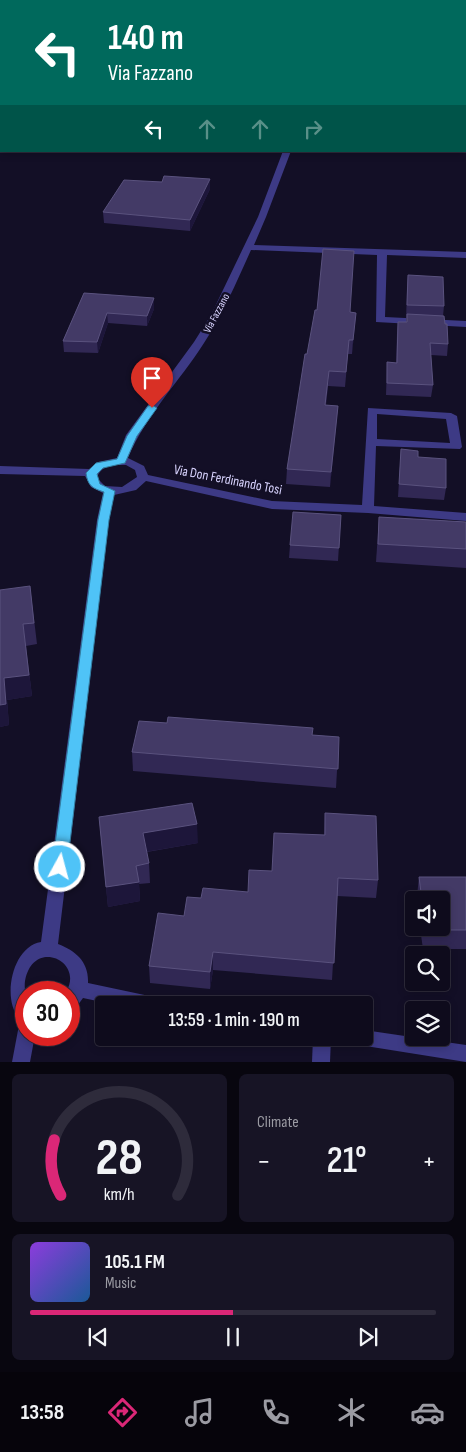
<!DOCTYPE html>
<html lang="en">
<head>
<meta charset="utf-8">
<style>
	:root { --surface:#0e0b1c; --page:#171425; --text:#f1f3f6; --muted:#9b9ba3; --line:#2e2b3b; --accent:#db2777 }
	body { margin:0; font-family:"Sofia Sans Condensed",sans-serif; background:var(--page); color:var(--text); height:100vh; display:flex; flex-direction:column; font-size:19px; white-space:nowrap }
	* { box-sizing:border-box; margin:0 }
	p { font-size:16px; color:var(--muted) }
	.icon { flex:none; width:28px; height:28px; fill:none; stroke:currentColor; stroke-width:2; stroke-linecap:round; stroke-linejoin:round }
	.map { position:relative; height:1062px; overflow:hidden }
	.side { display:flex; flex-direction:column; gap:12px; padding:12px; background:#08060f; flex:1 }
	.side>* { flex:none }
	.top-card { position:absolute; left:0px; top:0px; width:466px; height:152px; box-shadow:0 2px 8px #0003,0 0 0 1px var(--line); background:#00695c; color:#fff; overflow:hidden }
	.fabs { position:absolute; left:405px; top:891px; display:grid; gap:10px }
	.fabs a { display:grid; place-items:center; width:45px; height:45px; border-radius:5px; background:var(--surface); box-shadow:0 2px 8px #0003,0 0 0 1px var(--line); font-size:25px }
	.speed { position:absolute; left:15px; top:981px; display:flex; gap:10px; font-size:25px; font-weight:700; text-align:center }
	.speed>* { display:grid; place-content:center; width:65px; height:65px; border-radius:50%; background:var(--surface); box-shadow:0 2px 8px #0003,0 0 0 1px var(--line); line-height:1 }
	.speed .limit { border:8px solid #d22; background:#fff; color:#111 }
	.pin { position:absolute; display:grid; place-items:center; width:42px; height:42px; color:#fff; margin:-51px -21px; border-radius:50% 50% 50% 0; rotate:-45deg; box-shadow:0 0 5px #0007 }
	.pin .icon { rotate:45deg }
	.me { position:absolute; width:55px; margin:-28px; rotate:7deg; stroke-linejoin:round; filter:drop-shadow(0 0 4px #0008) }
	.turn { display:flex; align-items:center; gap:18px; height:105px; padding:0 25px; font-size:22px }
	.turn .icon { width:65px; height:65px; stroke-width:2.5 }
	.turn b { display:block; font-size:35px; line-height:42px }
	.lanes { display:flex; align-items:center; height:48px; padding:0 25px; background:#0003; justify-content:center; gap:25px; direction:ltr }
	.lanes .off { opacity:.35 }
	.big { font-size:38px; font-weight:600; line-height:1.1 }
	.side .tile { flex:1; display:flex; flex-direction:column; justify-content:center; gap:8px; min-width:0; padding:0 18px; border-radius:8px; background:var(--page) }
	.side .dial { align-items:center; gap:0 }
	.dial svg { height:130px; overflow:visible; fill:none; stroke:var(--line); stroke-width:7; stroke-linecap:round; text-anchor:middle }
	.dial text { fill:var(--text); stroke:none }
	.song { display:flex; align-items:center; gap:15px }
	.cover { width:60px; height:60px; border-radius:8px; background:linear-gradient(135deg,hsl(270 70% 55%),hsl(210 70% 35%)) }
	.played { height:5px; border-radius:2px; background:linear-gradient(90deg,var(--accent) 50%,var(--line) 50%) }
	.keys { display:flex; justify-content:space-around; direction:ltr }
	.heat { display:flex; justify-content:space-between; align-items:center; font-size:28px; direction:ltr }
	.side .tiles { flex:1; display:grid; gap:12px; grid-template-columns:1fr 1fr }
	.tile:last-child { grid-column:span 2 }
	.trip { position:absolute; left:95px; top:996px; width:278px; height:50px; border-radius:5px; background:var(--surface); box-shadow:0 2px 8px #0003,0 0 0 1px var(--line); font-weight:600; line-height:50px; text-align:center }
	.menu { display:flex; height:80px; justify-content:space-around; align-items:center; background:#06040b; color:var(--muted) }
	.menu .icon { width:35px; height:35px }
	.menu .current { color:var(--accent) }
	.menu b { font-size:22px; color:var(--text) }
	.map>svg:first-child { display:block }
</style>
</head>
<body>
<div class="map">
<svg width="466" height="1062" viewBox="0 0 466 1062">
	<rect width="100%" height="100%" fill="#130f26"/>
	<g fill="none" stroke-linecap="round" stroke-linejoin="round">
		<!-- street -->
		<g fill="#3d3a85" fill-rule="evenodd">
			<rect x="315" y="0" width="6" height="1"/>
			<path d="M283,151H291L266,217L254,245L466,252V258L387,255L385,317L466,321V327L376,322L377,255L251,250C237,281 223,314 204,343C179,382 146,415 128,458L144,466L148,475L272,501L362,505L368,408L451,413L457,416L462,447L460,449L376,446L374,506L466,513V521L368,513L272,509L146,481L136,490L114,495L109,520L58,944C76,951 89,962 88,983L154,997L160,999L163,1005H116L83,998L75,1009L69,1011V992H66C85,961 33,937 25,981C24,989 26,996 26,1004C26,1014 26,1025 26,1035H35L30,1062H12L19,1025L25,1023C0,1010 9,947 41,942L97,520L103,493L91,487L85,476L0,474V466L89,469L98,462L117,458L126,435L194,342L211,315L258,217ZM377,414L446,419L450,443L377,439ZM113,465H126L135,470L137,477L122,487L105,486L97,478C99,470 105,467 113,465Z"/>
			<path d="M364,1030L466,1045V1062L353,1044L351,1038H364Z"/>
			<path d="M313,1038H331L330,1062H312Z"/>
		</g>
	</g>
	<!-- wall -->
	<g fill="#312854">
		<path d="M210,189L190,231L104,223L103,212Z"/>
		<path d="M408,275L444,306L443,316L448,344L447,356L431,355L433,385L431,397L386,395L387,362L396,363L397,333L398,322H406L407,286Z"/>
		<path d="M84,293L154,298V309L147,326L108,323L98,353L64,352L63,341Z"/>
		<path d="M317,310L356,313L352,354H348L345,387L328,386L326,405L338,406L330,487L286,484L287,469L307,354Z"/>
		<path d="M401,449L418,457L446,488L444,500L398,497Z"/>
		<path d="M341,515L338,561L289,558L290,545Z"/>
		<path d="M379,517L466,522V568L376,562Z"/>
		<path d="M30,586L37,644L26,646L32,696L7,700L9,725L0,727Z"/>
		<path d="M312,735L339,737L336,788L133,771L132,752Z"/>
		<path d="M325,813L378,880L376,898L337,896L332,980L213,970L210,989L150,983L149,966L184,916L201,898L248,892L272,871L324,835Z"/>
		<path d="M99,817L198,843L147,852L149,863L150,883L139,884L140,901L108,907Z"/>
		<path d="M419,877H466V949H423L420,928H441V900H417V896Z"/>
	</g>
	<!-- shaded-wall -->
	<g fill="#1d163a">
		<path d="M210,179V189L190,231V220Z"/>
		<path d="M154,298V309L147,326V316Z"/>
		<path d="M107,313L108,323L98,353L97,342Z"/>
		<path d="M356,313L355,326L352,354L353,340Z"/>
		<path d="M329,371L328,386L324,420L325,405Z"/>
		<path d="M338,406L337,421L330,487L331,472Z"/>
		<path d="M23,624L32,696L7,700L9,725L0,727V705L4,678Z"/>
		<path d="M197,824L198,843L145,852L143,833Z"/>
		<path d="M139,882L140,901L108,907L106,887Z"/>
		<path d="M213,952V970L210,989V972Z"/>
	</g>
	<!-- building -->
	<g fill="#433a66" stroke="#5a527e">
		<path d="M164,176L210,179L190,220L103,212L124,180L162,182Z"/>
		<path d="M323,249L354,251L350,312L356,313L353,340H349L346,372L329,371L325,405L338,406L331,472L287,469L305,354H307L315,310H317Z"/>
		<path d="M408,275L443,277L444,306L407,305Z"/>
		<path d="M84,293L154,298L147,316L107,313L97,342L63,341Z"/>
		<path d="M407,314L444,316L445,324H447L448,344L430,343L433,385L387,383V362L397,363L398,322H407Z"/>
		<path d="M401,449L418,451V457L446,459V488L399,484Z"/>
		<path d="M293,512L341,515L339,548L290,545Z"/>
		<path d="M379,517L466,522V549L378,544Z"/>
		<path d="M30,586L34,623L23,624L29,675L4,678L6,704L0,705V590Z"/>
		<path d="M168,717L313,728L312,735L339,737L338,769L132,752L139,721L167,723Z"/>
		<path d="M192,803L197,824L143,833L149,863L136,866L139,882L106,887L99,817Z"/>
		<path d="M325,813L376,816L378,880L338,878L334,963L213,952L210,972L149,966L158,913L184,916L187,897L201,898L203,888L248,892L249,870L272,871L274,833L325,835Z"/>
		<path d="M419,877H466V930H426V928H441V900H422Z"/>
	</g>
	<!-- route -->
	<path fill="#4fc3f7" stroke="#337fa1" d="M152,405L157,408L137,436L125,463L103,468L97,474L100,484L115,491L109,520L67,867L65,871L60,873L54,871L52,867L98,520L104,492C92,488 88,486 86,473L96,463L117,459L127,436L148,406Z"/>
	<g text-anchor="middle" stroke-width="5" stroke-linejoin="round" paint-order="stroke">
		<!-- far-street labels -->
		<g font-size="11" fill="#d9d4ff" stroke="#130f26">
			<text transform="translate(216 313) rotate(-62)" y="4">Via Fazzano</text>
		</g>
		<!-- street labels -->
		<g font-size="14" fill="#d9d4ff" stroke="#130f26">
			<text transform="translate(228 479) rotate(11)" y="5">Via Don Ferdinando Tosi</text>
		</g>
	</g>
</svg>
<div class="fabs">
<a><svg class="icon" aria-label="sound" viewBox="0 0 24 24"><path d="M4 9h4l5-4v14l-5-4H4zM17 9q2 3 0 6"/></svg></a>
<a><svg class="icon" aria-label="search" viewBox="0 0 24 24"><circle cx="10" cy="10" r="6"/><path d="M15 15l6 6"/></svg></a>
<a><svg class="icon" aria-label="layers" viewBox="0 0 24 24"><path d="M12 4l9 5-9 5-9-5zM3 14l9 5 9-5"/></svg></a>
</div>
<div class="speed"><div class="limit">30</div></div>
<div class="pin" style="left:152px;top:408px;background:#d93025"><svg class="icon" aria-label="arrive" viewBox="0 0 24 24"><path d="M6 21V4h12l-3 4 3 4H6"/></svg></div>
<svg class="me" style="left:60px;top:867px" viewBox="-20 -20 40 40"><circle r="17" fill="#4fc3f7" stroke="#fff" stroke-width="3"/><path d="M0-11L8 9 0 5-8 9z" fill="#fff"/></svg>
<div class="trip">13:59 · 1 min · 190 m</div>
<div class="top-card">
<div class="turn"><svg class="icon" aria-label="left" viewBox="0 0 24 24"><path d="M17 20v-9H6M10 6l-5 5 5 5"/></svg><div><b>140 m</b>Via Fazzano</div></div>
<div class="lanes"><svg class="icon" aria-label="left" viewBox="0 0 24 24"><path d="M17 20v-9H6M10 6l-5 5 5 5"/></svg><svg class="icon off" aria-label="ahead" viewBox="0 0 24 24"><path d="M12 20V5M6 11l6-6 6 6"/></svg><svg class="icon off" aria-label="ahead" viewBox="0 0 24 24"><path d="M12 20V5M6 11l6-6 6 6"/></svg><svg class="icon off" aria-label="right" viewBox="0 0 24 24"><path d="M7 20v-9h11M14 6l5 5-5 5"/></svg></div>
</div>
</div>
<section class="side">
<div class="tiles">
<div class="tile dial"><svg viewBox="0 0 100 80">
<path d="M14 69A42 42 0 1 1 86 69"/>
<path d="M14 69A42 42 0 0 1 10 35" stroke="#db2777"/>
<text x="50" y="56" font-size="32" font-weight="700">28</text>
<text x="50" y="72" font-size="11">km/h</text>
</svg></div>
<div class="tile"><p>Climate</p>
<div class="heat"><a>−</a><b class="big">21°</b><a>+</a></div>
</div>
<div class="tile">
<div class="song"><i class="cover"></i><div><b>105.1 FM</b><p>Music</p></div></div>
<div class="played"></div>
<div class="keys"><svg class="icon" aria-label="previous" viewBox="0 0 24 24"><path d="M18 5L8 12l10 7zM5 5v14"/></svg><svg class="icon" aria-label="pause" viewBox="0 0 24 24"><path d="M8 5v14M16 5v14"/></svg><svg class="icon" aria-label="next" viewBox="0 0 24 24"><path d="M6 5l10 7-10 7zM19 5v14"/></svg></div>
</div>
</div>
</section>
<nav class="menu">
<b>13:58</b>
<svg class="icon current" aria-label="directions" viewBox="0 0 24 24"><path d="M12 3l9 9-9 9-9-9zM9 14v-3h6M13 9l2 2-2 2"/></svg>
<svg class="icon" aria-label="music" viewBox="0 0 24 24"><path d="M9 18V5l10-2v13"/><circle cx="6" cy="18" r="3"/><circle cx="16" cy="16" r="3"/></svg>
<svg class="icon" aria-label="phone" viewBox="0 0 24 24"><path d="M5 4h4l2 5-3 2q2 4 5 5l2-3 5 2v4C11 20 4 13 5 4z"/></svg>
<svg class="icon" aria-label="climate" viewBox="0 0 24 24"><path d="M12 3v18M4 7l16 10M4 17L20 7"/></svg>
<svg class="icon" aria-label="car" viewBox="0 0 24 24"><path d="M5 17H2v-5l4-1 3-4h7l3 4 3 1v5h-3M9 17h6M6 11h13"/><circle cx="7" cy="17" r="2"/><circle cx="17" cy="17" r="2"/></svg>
</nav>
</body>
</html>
